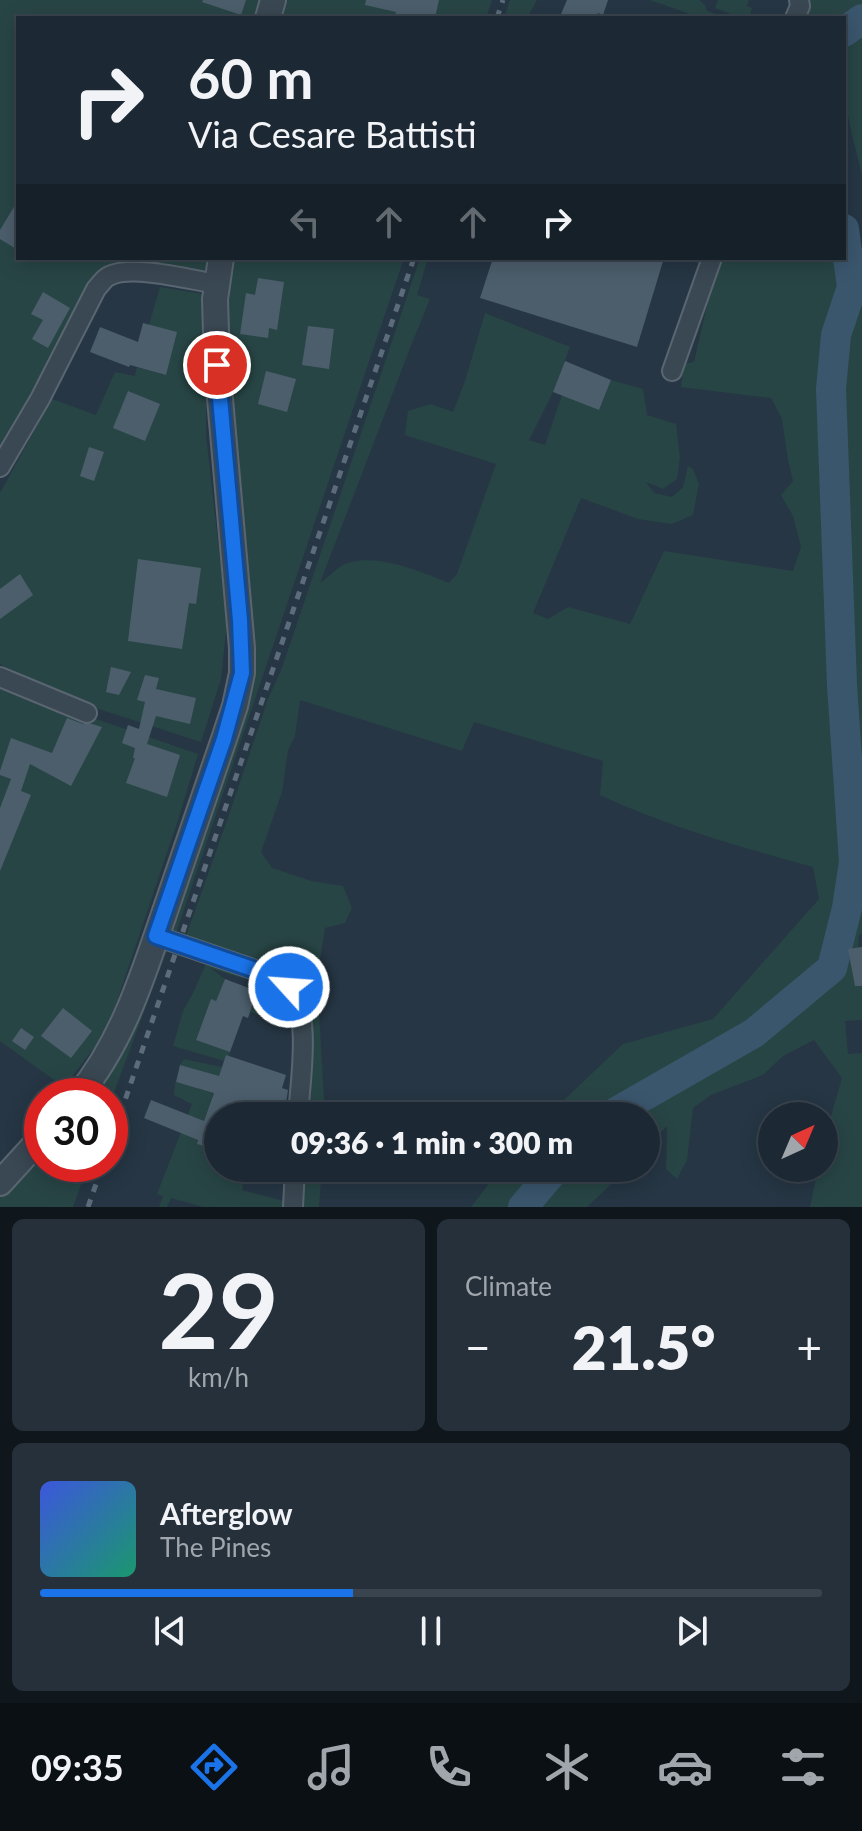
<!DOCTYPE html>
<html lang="en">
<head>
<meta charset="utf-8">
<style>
	:root { --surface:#1c2833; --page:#25303b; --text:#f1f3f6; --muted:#a0a6ac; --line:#3a444e; --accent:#1a73e8 }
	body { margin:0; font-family:Lato,sans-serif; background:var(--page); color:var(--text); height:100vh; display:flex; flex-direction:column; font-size:30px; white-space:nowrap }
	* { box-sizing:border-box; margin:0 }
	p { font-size:26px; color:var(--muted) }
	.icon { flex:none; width:44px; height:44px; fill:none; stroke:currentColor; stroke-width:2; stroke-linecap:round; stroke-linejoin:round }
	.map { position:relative; height:1207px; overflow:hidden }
	.details { display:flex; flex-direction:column; gap:12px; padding:12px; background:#0f161c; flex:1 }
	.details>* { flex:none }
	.top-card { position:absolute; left:16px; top:16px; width:830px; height:244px; border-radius:0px; box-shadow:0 4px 20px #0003,0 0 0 2px var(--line); background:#1c2833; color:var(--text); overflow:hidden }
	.needle { width:52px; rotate:44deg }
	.controls { position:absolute; left:758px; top:1102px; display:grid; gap:16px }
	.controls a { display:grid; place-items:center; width:80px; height:80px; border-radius:50%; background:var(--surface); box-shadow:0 4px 20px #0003,0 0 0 2px var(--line); font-size:40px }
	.speed { position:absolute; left:24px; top:1078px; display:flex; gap:16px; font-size:40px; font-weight:700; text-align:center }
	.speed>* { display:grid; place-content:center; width:104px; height:104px; border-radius:50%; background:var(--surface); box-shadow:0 4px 20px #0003,0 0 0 2px var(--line); line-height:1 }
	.speed .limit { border:12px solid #d22; background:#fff; color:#111 }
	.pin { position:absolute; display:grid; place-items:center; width:68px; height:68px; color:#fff; margin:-34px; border:4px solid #fff; border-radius:50%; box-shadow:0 2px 8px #0007 }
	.me { position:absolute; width:88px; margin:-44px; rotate:296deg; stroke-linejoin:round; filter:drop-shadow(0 0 6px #0008) }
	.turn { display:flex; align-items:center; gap:28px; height:168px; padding:0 40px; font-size:36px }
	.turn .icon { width:104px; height:104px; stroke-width:2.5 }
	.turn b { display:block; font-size:56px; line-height:68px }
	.lanes { display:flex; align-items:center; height:76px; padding:0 40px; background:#0003; justify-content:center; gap:40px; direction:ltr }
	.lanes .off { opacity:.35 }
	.big { font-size:60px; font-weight:800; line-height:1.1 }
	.details .card { flex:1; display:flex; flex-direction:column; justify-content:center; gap:12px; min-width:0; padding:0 28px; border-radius:12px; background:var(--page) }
	.details .dial { align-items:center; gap:0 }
	.dial b { font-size:104px; line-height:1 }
	.song { display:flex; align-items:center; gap:24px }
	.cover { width:96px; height:96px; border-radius:12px; background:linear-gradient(135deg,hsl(230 70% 55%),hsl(160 70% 35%)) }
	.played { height:8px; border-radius:4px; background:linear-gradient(90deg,var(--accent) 40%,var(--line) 40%) }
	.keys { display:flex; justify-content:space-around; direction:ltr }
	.heat { display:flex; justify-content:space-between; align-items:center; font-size:44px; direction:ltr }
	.details .tiles { flex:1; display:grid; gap:12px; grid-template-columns:1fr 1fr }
	.card:last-child { grid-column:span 2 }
	.trip { position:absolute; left:204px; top:1102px; width:456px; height:80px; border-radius:40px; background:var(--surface); box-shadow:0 4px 20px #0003,0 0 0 2px var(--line); font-weight:800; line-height:80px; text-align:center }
	.menu { display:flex; height:128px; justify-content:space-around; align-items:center; background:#0b1014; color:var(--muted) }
	.menu .icon { width:56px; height:56px }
	.menu .current { color:var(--accent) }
	.menu b { font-size:36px; color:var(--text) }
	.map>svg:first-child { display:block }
</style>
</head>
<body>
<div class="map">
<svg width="862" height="1207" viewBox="0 0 862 1207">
	<rect width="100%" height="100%" fill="#263644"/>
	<!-- green -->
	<g fill="#284545">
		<path d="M0,0H273L268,18H18V258H221L217,284L108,276L0,467Z"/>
		<path d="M280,0H492L486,18H275Z"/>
		<path d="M510,0H537L527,18H504Z"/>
		<path d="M650,0H699L705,5L706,10L724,18H701Z"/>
		<path d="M718,0H749L747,6L752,8L749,18H741L715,8Z"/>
		<path d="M806,0H862V16L844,29V18H802Z"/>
		<path d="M862,26V174C855,144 823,42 862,26Z"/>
		<path d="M844,253L848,287L834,334L829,388L840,686L852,863L845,906L830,968L752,1031L606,1116H547L623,1044L713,1019L819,899L813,867C741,847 668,827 600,795L603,761L474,722L462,751L300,700L295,736L288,750L282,792L261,852L272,868L311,881L343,886L352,908L345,923L325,928L317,980L325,1116H310L308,1069L297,989L185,939L229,815L268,699L282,668L420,258H428L417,295L430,299L412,343L320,583C328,578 336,568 345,564C375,552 420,571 449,583L457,574L496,464L405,435L408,411L431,404L453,412L465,381L485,313L570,347L553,392L529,440L545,445L562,395L599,410L611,380L643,389L647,415L676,424L680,458L677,479L663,489L646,482L654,493L672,497L683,487L688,466L693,469L699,484L693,515L672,524L638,519L581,498L533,613L548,619L568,607L630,624L664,551L793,571L801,547L793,516L781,495L793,481L788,460L782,419L771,398L681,387L684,364L694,362L709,297L723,258H844Z"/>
		<path d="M232,258H404L175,936L166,929L233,739L224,300Z"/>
		<path d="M160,287L203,294L202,346L206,371V435L227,621L221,679L201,742L80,703L0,664V493L52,399L96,415L115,372L135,376L137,367L166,375L149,325Z"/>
		<path d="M855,287L862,289V933L859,936L858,947H862V1020L845,1021L848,1054L862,1053V1207H810L818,1168H824V1140L842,1078L814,1040L783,1056L763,1075L711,1095L693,1108L687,1160L677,1179L666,1169L667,1126L646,1148V1116H626L690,1078L760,1042L819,990L835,970L850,909L857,863L846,684L834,389L840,336Z"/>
		<path d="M0,683L32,697L198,754L179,817L107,1031L64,1087L0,1041Z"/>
		<path d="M161,943L169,945L110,1103V1096H83Z"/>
		<path d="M207,962L285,990L295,1020L289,1019L287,1025L250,1012L260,984L210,968L225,979L216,1001L211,1000L196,1039L230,1052L228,1062L173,1046L183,1011L193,993Z"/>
		<path d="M184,1059L222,1067L197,1143L218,1150V1168H246L242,1190L284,1201V1207H204L171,1198L167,1207H159L163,1196L157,1194L192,1104L174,1095L175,1082L190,1086L200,1071L180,1065Z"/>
		<path d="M42,1153V1164H88L73,1207H0V1197Z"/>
		<path d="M304,1168H322L319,1207H300Z"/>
		<path d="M501,1168H554L520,1207H471Z"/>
		<path d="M568,1168H628L587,1207H535Z"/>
	</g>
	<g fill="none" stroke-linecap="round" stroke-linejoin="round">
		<!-- river -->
		<g stroke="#3a566d" stroke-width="30">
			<path d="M844,32L862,19"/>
			<path d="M609,1116L754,1033L832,968L847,908L854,862L842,685L831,389L836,335L852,287L844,229"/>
			<path d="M523,1207L556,1168"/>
		</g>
	</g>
	<!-- building -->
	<g fill="#4c5e6c">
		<path d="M203,0H246L241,15L202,2Z"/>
		<path d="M366,0H439L435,18H395L396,12L365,5Z"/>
		<path d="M567,0H608L603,15L598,13L596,18H572L561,14Z"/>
		<path d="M18,200V250L0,239V230Z"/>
		<path d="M493,258H664L637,347L480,298Z"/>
		<path d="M258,278L284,282L277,330L269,328L268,338L240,334L246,293L255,295Z"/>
		<path d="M43,292L70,308L48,348L32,339L43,320L31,314Z"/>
		<path d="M143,323L177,332L166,375L130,365L129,367L90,352L100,327L138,342Z"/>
		<path d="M308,326L334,329L329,369L302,365Z"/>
		<path d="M565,361L611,380L599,410L553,392Z"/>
		<path d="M266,371L296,379L287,412L258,404Z"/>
		<path d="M128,391L160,404L145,441L113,428Z"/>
		<path d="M89,447L104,452L94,481L80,476Z"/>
		<path d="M138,559L201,568L196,604L189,603L182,649L128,641Z"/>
		<path d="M20,574L33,595L0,619V589Z"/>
		<path d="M111,667L131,672L119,695L106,692Z"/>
		<path d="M145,675L159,678L156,689L196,698L190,724L156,716L147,744L180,755L167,797L126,783L135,758H133L135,748L122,743L128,725L139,729L145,702L137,700Z"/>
		<path d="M67,718L83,724H92L102,727L71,786L30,764L21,791L31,795L0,871V808L11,779L0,775V771L11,738L52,753Z"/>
		<path d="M862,947V986H855L848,949Z"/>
		<path d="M225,979L257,991L248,1018L243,1016L230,1052L196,1040L211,999L216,1001Z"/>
		<path d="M63,1008L92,1031L71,1058L41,1036Z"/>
		<path d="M21,1028L34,1037L25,1050L12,1041Z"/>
		<path d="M226,1055L286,1075L282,1088L288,1090L284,1116H218V1150L197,1144L198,1140L144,1118L151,1100L204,1121L214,1093L176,1082L180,1065L219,1076Z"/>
	</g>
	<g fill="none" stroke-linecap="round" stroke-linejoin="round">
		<defs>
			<g id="minor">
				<path d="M795,18L800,6L799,0"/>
				<path d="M672,371L712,258"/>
				<path d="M0,467L40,399L96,289C100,285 104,278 109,276C132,264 191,280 217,284"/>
				<path d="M0,677L87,713"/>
				<path d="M156,936L273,976C278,980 285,983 289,987C312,1012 300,1083 298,1116"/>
				<path d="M293,1207L295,1168"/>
			</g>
			<g id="tertiary">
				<path d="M268,18L273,0"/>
				<path d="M78,1096C122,1043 142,978 164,914C184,856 204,797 224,739L235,706L242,673V648L217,365L215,299L221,258"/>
				<path d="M0,1183L42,1137"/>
			</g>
		</defs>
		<!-- minor casing -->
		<use href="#minor" stroke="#596571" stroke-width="22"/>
		<!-- tertiary casing -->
		<use href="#tertiary" stroke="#596571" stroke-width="28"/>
		<!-- minor -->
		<use href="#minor" stroke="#3a4853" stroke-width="18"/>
		<!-- tertiary -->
		<use href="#tertiary" stroke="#3a4853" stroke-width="24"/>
		<!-- rail -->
		<g stroke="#5c6c7b" stroke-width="5" stroke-dasharray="8 8" stroke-linecap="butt">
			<path d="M497,18L503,0"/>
			<path d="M110,1144L414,258"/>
			<path d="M88,1207L103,1164"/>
		</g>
	</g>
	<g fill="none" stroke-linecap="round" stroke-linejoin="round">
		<defs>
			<path id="route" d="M217,365L240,620L242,673L224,739L156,936L273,976L289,987"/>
		</defs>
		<!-- route casing -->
		<use href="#route" stroke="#114b97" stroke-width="20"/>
		<!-- route -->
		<use href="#route" stroke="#1a73e8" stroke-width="14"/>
	</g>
</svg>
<div class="controls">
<a><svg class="needle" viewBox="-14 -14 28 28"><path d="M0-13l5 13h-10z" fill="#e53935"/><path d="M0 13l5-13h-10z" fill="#a0a6ac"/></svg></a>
</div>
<div class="speed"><div class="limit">30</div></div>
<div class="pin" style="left:217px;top:365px;background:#d93025"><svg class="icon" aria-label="arrive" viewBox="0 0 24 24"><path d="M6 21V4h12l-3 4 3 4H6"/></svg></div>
<svg class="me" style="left:289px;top:987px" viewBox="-20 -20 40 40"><circle r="17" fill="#1a73e8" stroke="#fff" stroke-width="3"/><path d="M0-11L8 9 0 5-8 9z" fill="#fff"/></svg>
<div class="trip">09:36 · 1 min · 300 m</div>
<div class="top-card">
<div class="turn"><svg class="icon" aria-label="right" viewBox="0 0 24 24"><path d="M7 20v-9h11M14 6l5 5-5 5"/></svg><div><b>60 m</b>Via Cesare Battisti</div></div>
<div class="lanes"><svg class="icon off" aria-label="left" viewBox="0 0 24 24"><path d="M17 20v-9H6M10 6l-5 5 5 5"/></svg><svg class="icon off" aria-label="ahead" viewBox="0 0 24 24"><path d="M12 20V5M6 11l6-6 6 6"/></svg><svg class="icon off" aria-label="ahead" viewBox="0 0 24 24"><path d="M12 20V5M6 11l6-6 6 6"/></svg><svg class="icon" aria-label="right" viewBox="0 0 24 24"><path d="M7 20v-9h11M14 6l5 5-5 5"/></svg></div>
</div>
</div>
<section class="details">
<div class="tiles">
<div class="card dial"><b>29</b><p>km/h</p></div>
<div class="card"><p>Climate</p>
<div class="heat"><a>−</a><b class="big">21.5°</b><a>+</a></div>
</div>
<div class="card">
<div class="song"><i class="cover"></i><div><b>Afterglow</b><p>The Pines</p></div></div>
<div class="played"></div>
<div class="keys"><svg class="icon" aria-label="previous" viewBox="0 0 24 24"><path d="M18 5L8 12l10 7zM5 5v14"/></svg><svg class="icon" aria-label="pause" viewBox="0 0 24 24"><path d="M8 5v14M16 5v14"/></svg><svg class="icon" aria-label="next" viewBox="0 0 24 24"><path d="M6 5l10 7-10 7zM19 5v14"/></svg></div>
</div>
</div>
</section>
<nav class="menu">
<b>09:35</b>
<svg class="icon current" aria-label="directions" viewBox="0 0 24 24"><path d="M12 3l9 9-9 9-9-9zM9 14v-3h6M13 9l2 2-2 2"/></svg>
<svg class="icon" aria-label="music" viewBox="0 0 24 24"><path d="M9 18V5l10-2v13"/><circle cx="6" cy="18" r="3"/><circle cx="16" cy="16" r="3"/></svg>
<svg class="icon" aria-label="phone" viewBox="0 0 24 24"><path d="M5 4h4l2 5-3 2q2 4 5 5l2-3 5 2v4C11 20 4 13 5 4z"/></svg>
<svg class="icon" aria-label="climate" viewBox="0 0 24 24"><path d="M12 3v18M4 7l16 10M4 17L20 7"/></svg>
<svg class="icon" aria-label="car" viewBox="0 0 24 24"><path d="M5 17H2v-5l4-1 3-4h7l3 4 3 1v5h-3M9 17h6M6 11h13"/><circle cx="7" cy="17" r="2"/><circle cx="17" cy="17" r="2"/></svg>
<svg class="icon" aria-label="filters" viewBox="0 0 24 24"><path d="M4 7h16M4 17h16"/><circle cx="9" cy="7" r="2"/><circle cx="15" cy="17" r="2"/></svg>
</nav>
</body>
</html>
